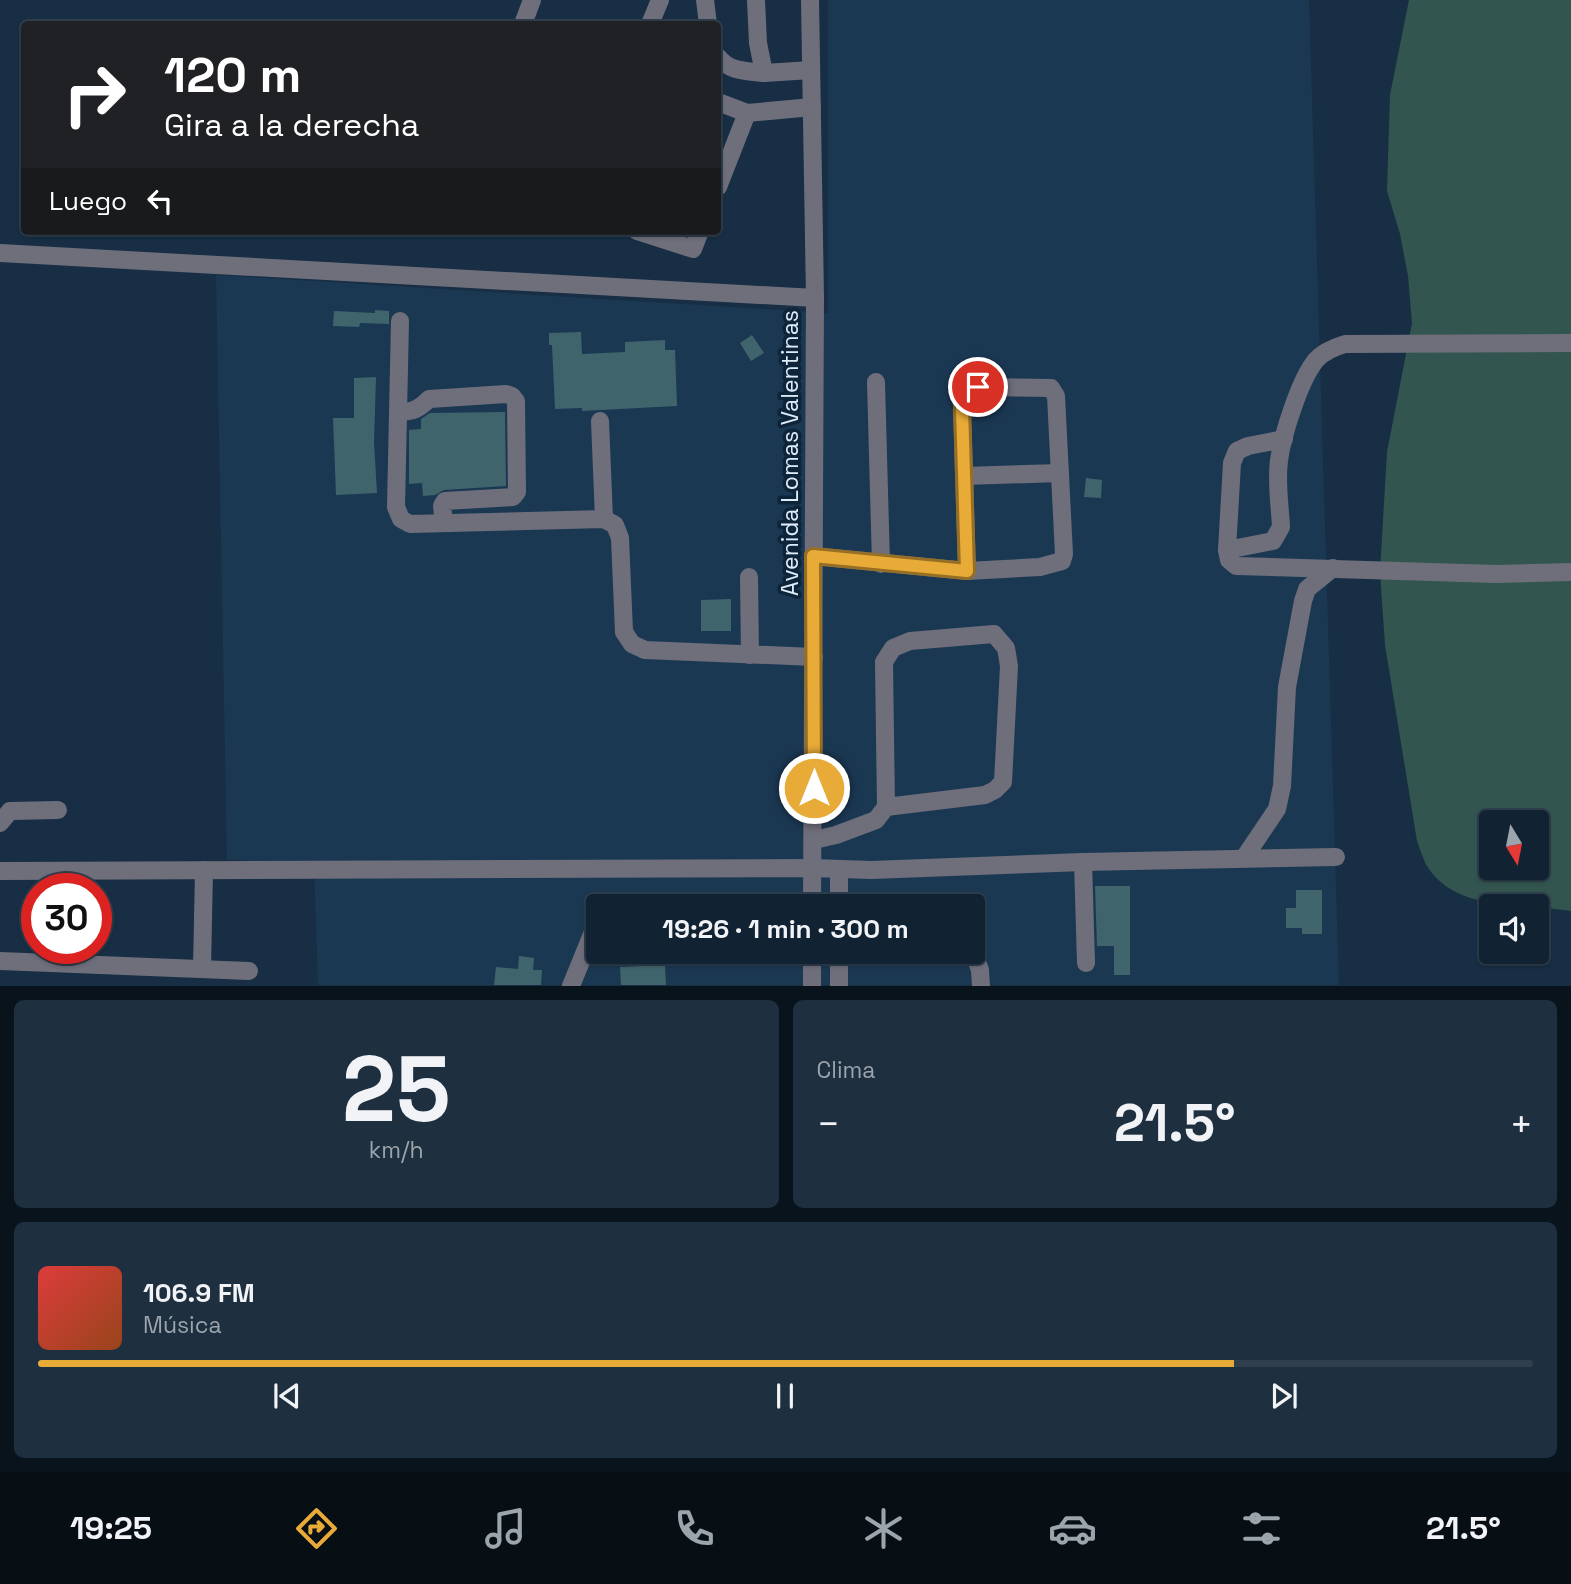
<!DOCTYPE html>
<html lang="es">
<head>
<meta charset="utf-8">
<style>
	:root { --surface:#123; --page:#1e2f3f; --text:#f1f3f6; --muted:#9ca4ac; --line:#303f4e; --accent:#e9ab38 }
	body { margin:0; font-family:"Space Grotesk",sans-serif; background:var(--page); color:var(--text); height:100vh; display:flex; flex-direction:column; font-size:26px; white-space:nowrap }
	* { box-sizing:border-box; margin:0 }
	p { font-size:23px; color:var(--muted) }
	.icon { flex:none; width:38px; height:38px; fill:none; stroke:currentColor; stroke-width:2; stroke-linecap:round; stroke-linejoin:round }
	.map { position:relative; height:986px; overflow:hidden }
	.drawer { display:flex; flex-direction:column; gap:14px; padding:14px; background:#09131c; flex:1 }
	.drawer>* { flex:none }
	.hud { position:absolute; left:21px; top:21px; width:700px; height:214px; border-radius:7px; box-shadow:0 2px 5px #0004,0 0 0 2px var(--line); background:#202124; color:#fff; overflow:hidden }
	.needle { width:46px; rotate:170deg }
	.fabs { position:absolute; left:1479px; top:810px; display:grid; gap:14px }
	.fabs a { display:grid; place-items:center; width:70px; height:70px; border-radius:7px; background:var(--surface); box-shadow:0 2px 5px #0004,0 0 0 2px var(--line); font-size:35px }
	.speed { position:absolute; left:21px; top:873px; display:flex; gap:14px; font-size:35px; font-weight:700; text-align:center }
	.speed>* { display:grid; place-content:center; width:91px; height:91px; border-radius:50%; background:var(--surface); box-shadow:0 2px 5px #0004,0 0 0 2px var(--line); line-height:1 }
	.speed .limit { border:10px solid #d22; background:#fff; color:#111 }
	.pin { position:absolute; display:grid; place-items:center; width:60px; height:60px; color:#fff; margin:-30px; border:4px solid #fff; border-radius:50%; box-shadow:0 2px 7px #0007 }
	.me { position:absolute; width:77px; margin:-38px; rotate:0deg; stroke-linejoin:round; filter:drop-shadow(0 0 5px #0008) }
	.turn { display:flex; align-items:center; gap:24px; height:147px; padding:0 28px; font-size:32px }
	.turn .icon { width:91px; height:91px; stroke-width:2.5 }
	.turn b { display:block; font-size:49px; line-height:60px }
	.then { display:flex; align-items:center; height:66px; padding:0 28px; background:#0003; gap:14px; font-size:26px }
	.big { font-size:52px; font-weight:800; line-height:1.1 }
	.drawer .tile { flex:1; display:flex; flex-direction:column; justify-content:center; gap:10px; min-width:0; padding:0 24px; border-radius:10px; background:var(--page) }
	.drawer .dial { align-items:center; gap:0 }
	.dial b { font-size:91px; line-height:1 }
	.song { display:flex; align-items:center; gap:21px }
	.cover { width:84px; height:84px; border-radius:10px; background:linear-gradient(135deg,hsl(0 70% 55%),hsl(20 70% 35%)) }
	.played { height:7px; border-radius:4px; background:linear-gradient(90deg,var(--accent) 80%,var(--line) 80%) }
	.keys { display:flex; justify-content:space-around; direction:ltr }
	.heat { display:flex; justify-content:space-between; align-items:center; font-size:38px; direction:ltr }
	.drawer .tiles { flex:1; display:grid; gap:14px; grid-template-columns:1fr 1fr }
	.tile:last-child { grid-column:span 2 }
	.trip { position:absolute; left:586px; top:894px; width:399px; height:70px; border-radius:7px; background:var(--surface); box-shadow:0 2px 5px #0004,0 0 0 2px var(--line); font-weight:800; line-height:70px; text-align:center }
	.tab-bar { display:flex; height:112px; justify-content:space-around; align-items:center; background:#070e14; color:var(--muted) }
	.tab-bar .icon { width:49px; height:49px }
	.tab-bar .current { color:var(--accent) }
	.tab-bar b { font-size:32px; color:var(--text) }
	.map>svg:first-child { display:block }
</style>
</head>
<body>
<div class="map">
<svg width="1571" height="986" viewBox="0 0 1571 986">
	<rect width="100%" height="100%" fill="#172e44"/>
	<!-- built -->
	<path fill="#1b3853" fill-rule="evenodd" d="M828,0H1309L1339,985H318L314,863L227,860L216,275L828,313ZM598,906H973V952H598Z"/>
	<!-- water -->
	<path fill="#32564f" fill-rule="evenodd" d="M1409,0H1571V911C1525,903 1456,913 1427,866C1423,859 1420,849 1417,841L1385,645L1380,572L1387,452L1412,323L1408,276L1400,234L1387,191L1390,95ZM1491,822H1536V868H1491Z"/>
	<!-- building -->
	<g fill="#40646c">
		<path d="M375,310L389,311V324L360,323L359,327L333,326L334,311L375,313Z"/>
		<path d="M581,332L582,354L625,352V342L665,340V350H675L677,406L582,411V408L555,409L552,345H549V333Z"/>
		<path d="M752,335L764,353L751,361L740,343Z"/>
		<path d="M376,377L374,443L377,493L336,495L333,418H354V378Z"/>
		<path d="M505,412L506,486L444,490L435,495L423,496L422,483L409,484V430L421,429V419L430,413Z"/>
		<path d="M1086,478L1102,480L1101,498L1084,497Z"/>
		<path d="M731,599V631H701V600Z"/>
		<path d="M1095,886H1130V975H1114V946H1097Z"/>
		<path d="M1296,890H1322V934H1302V928H1286V908H1296Z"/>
		<path d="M519,956L534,958L533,970H542L541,985H494L496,967L518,969Z"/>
		<path d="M665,965L666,985H621L620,967Z"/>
	</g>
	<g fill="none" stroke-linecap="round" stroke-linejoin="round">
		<!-- minor -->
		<g stroke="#6e6f7b" stroke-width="18">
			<path d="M705,0L708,24"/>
			<path d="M756,0L758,43L764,73L811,70"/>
			<path d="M810,0L815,298L812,906"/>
			<path d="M523,24L532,0"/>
			<path d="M650,24L660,0"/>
			<path d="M718,57C730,72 746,71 764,73"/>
			<path d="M718,102L747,113"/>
			<path d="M718,187L747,113L812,107"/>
			<path d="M637,231L693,249L700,231"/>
			<path d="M0,253L815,298"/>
			<path d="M400,321L396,507L401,519L410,524L604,519L615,525L620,538L624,632L632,644L645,650L814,657"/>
			<path d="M1571,343L1345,344C1335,347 1324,351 1316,360C1300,379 1282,436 1279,461C1276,482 1280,506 1281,527L1273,541L1227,550L1229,560L1236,566L1496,574L1571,572"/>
			<path d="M876,382L881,564"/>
			<path d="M398,412C413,412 419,409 429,399L506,394L512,396L516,401L517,492L513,497L445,501L442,506L444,523"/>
			<path d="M600,421L604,519"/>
			<path d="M964,476L1060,473"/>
			<path d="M1227,550L1232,463L1237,451L1248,446L1284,439"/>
			<path d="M813,556L967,571L1040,567L1062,561L1064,554L1056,396L1051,388L978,387C966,391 964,396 962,408L967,571"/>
			<path d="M749,577L750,655"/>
			<path d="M0,823L10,811L58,810"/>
			<path d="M814,840L836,835L876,820L886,807L884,662L893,648L910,641L994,634L1006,648L1009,666L1003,782L995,790L985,795L886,807"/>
			<path d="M1244,858L1277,809L1282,786L1287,687L1303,601L1307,589L1333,568"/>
			<path d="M1083,862L1086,963"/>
			<path d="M0,871L812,868L871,870L1083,862L1336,857"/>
			<path d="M839,906V869"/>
			<path d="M973,951L980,970L981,986"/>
			<path d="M839,952V986"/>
			<path d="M0,961L249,971"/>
			<path d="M202,969L204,870"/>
			<path d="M571,986L593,932L598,925"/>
			<path d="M812,986V952"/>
		</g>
	</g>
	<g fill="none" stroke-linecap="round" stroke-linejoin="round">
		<defs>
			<path id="route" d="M814,788L813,556L967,571L962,408L964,395L978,387"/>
		</defs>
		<!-- route casing -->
		<use href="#route" stroke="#976f24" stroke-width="18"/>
		<!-- route -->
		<use href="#route" stroke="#e9ab38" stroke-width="12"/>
	</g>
	<g text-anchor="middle" stroke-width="7" stroke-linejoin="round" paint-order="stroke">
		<!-- street labels -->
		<g font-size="23" fill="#ddecfa" stroke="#0d2439">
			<text transform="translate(790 453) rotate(-90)" y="8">Avenida Lomas Valentinas</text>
		</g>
	</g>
</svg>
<div class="fabs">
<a><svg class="needle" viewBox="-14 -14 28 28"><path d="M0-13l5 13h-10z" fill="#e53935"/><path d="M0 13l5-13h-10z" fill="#9ca4ac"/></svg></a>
<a><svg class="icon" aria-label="sound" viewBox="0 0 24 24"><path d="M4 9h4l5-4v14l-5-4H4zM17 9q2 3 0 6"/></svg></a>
</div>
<div class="speed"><div class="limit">30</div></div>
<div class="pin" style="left:978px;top:387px;background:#d93025"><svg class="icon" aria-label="arrive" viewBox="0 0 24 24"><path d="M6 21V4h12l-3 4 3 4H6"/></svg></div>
<svg class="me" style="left:814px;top:788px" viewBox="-20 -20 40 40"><circle r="17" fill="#e9ab38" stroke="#fff" stroke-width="3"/><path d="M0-11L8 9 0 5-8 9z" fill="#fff"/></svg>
<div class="trip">19:26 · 1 min · 300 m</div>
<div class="hud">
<div class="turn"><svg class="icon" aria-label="right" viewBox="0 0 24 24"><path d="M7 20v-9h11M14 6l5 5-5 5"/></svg><div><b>120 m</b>Gira a la derecha</div></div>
<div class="then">Luego<svg class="icon" aria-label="left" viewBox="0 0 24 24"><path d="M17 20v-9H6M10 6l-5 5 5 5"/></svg></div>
</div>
</div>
<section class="drawer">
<div class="tiles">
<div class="tile dial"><b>25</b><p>km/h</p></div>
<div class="tile"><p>Clima</p>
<div class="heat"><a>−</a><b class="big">21.5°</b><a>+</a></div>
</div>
<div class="tile">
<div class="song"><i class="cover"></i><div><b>106.9 FM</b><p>Música</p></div></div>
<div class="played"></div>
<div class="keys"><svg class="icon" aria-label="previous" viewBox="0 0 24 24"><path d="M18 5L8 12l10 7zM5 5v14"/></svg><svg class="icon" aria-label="pause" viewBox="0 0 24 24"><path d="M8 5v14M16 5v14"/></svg><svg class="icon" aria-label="next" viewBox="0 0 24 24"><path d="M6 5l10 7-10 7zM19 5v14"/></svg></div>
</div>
</div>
</section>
<nav class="tab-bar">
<b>19:25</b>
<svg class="icon current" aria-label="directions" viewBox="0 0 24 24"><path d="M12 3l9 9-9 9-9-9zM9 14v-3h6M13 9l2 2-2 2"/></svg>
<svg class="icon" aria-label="music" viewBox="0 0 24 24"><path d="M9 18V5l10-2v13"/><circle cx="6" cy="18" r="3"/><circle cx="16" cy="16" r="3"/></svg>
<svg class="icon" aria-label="phone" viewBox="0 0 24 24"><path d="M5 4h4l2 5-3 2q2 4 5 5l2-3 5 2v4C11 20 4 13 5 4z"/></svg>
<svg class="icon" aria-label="climate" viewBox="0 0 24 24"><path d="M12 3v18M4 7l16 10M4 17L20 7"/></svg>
<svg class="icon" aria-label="car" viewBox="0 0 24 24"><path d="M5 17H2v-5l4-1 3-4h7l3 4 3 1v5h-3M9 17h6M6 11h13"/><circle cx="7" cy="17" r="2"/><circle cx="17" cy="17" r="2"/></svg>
<svg class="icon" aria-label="filters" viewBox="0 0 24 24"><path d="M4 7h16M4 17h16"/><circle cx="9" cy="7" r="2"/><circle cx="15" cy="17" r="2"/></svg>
<b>21.5°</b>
</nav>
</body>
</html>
